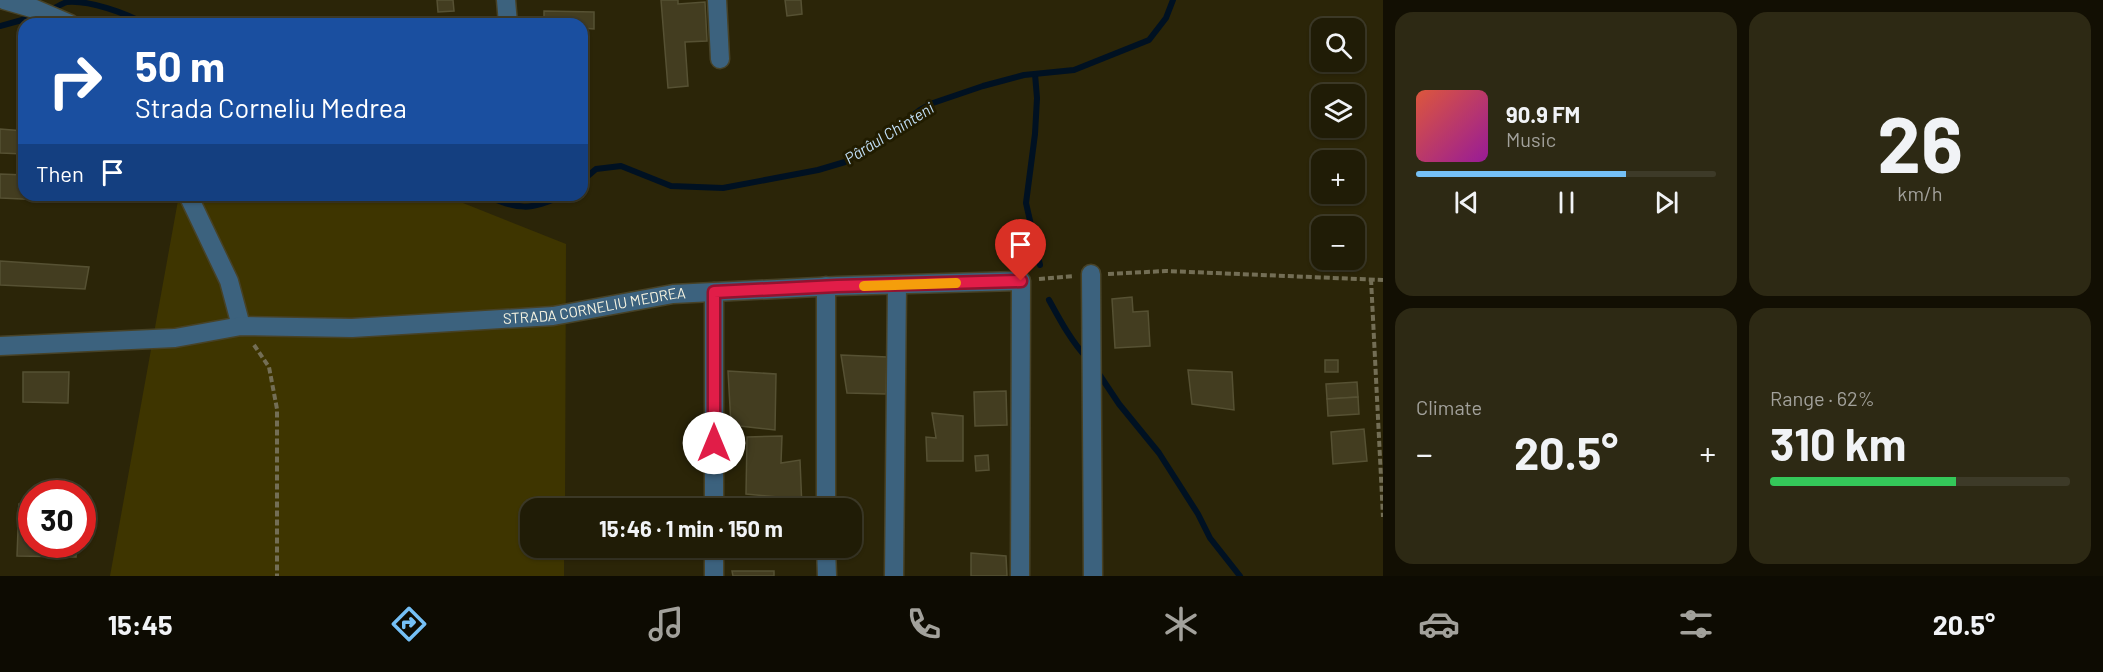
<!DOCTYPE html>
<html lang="en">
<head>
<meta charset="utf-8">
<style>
	:root { --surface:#201c06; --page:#2d2914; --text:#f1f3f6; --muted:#a2a19b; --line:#3d3a28; --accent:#75c0f6 }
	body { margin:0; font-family:Barlow,sans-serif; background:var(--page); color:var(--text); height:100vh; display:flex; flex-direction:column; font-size:22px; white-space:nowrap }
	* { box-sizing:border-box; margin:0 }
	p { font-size:20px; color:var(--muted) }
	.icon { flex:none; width:33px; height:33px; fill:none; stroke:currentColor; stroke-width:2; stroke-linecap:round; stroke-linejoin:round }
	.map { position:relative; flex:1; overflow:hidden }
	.side { display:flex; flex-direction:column; gap:12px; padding:12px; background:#120f03; width:720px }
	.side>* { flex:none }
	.hud { position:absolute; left:18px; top:18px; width:570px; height:183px; border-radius:18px; box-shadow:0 2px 4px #0004,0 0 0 2px var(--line); background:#1a4fa0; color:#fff; overflow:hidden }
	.tools { position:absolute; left:1311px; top:18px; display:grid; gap:12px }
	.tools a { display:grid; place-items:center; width:54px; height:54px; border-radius:12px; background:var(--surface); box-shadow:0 2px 4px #0004,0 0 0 2px var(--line); font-size:30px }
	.speed { position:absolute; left:18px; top:480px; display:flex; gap:12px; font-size:30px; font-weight:700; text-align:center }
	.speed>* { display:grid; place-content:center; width:78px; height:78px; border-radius:50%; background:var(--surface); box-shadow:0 2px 4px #0004,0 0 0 2px var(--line); line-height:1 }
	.speed .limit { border:9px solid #d22; background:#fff; color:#111 }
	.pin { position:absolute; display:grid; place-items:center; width:51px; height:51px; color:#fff; margin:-62px -26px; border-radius:50% 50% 50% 0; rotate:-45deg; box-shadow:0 0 6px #0007 }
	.pin .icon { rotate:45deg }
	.me { position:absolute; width:66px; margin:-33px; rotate:0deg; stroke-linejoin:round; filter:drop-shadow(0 0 4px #0008) }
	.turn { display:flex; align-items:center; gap:21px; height:126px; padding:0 18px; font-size:27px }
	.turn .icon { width:78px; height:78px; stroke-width:2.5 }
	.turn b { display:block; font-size:42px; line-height:51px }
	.then { display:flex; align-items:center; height:57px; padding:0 18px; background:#0003; gap:12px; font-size:22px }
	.big { font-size:45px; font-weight:700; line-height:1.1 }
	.side .tile { flex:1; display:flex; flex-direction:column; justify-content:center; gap:9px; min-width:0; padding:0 21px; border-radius:18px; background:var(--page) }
	.side .dial { align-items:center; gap:0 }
	.dial b { font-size:78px; line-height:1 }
	.song { display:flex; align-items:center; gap:18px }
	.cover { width:72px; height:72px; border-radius:9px; background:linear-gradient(135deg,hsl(10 70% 55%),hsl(300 70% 35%)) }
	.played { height:6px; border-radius:3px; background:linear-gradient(90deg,var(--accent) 70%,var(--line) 70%) }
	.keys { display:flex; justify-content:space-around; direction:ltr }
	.heat { display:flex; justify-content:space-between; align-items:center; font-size:33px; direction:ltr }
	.charge { height:9px; border-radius:4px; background:linear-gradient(90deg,#34c759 62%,var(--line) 0) }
	.side .tiles { flex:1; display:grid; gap:12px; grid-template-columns:repeat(2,1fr) }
	.trip { position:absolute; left:520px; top:498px; width:342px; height:60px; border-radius:18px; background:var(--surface); box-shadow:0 2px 4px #0004,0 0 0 2px var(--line); font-weight:700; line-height:60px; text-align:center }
	.tabs { display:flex; height:96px; justify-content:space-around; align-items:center; background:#0d0b02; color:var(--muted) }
	.tabs .icon { width:42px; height:42px }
	.tabs .current { color:var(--accent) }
	.tabs b { font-size:27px; color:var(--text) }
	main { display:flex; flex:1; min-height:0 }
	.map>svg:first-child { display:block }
</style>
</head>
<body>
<main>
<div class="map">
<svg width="1383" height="576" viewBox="0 0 1383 576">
	<rect width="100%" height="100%" fill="#2b2508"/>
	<!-- green -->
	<path fill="#3e3500" d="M179,195H443L566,244L565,508H531V548H564V576H110Z"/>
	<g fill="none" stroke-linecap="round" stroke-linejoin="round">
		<!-- stream -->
		<g stroke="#012" stroke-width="6">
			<path d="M49,11C55,8 61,4 67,2C89,0 126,13 145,24"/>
			<path d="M0,26L40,15"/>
			<path d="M1035,74L1037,98L1035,134L1026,203L1040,265"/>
			<path d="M582,181L596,169L621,166L671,186L723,188L818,170L845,162L894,130L920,110L933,103L983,86L1024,75L1074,70L1149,40L1166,18L1173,0"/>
			<path d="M484,195C520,210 529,211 564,195"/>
			<path d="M1049,300C1060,320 1071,341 1087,358"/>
			<path d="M1097,371L1119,404L1159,453L1198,514L1210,538L1240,576"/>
		</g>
	</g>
	<!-- building -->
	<g fill="#433d20" stroke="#565133" stroke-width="1.5">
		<path d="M437,0H453L454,11L438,12Z"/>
		<path d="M661,0H678V4L705,2L707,41L685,42L688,86L668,88Z"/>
		<path d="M785,0H801L802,14L787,16Z"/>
		<path d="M544,11L594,12V29L582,28V24H544Z"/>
		<path d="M0,129L24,131V154L0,153Z"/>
		<path d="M0,174L24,175V195H90L89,202L0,198Z"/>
		<path d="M0,261L89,267L85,289L0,285Z"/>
		<path d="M1132,297L1133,312L1148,311L1150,346L1115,348L1112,299Z"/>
		<path d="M841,355L887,357L886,394L847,393Z"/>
		<rect x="1325" y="360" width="13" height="12"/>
		<path d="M1188,370L1232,372L1234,410L1192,404Z"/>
		<path d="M728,371L776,374L775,430L731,425Z"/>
		<path d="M23,372H69L68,403L23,402Z"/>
		<path d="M1357,382L1358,397L1327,399L1326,384Z"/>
		<path d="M1006,391L1007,425L975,426L974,392Z"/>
		<path d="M1358,397L1359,414L1328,416L1327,399Z"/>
		<path d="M932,413L963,416V461H927L926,437L936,438Z"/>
		<path d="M1364,429L1367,461L1333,464L1331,432Z"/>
		<path d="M782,436L781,463L800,460L802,508H777L778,497L746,494L747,437Z"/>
		<path d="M988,455L989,470L976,471L975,456Z"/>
		<path d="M19,504H32V544H77L76,557L17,556Z"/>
		<path d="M971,553L1006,556L1007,576H971Z"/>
		<path d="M732,571H774V576H733Z"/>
	</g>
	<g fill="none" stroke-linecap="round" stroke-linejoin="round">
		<defs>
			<g id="street">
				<path d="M4,0L35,9L70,24"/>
				<path d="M506,0L508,24"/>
				<path d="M717,0L720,59"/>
				<path d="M188,195L229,281L241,326"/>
				<path d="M1091,274L1093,576"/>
				<path d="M826,286V508"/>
				<path d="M714,292V508"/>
				<path id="s1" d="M0,346L175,338L241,326L352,328L553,316L673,294L837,286L1021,281L1020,576"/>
				<path d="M714,548V576"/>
				<path d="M826,548L827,576"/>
				<path d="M894,576L897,285"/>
			</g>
		</defs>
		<!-- street casing -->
		<use href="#street" stroke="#474227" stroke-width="21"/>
		<!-- path -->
		<g stroke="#736e55" stroke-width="4" stroke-dasharray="6 3" stroke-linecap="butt">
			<path d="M1108,274L1166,271L1383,280"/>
			<path d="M1039,279L1074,276"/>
			<path d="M1371,279L1383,517"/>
			<path d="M254,345L269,367L277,409V576"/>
		</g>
		<!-- street -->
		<use href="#street" stroke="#3c627e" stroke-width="18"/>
	</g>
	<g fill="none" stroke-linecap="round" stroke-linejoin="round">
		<defs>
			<path id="route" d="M714,443V292L837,286L1021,281"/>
		</defs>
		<!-- route casing -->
		<use href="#route" stroke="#92132f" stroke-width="15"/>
		<!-- route -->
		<use href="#route" stroke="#e11d48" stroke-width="10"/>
		<!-- slow -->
		<path stroke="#f59e0b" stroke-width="10" d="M864,286L956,283"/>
	</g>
	<g text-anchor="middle" stroke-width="6" stroke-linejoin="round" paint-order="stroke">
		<!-- street labels -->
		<g font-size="15" fill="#f6f4e2" stroke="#211c00">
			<text dy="5" stroke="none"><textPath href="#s1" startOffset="597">STRADA CORNELIU MEDREA</textPath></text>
		</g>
		<!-- water labels -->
		<g font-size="16" font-style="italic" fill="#c2dff6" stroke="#211c00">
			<text transform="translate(889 133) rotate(-32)" y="6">Pârâul Chinteni</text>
		</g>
	</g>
</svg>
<div class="tools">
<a><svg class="icon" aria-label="search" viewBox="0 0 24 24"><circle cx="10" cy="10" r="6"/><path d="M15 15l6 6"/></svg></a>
<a><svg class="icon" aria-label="layers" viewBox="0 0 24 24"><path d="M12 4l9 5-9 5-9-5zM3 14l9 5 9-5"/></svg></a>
<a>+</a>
<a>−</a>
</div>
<div class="speed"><div class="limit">30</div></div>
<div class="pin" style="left:1021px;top:281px;background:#d93025"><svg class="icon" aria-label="arrive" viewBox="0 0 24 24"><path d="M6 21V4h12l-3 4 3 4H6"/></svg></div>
<svg class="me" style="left:714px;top:443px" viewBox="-20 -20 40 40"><circle r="19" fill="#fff"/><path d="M0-13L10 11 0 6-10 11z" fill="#e11d48"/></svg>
<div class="trip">15:46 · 1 min · 150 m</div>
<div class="hud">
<div class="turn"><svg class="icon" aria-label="right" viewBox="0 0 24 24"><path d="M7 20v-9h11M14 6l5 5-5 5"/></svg><div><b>50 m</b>Strada Corneliu Medrea</div></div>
<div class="then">Then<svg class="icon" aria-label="arrive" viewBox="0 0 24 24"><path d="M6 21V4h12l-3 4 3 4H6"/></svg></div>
</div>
</div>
<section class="side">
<div class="tiles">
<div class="tile">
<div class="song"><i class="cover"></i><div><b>90.9 FM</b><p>Music</p></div></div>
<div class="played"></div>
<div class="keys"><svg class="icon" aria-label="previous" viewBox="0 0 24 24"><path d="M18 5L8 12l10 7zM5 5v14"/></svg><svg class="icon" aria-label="pause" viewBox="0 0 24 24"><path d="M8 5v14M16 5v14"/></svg><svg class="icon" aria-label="next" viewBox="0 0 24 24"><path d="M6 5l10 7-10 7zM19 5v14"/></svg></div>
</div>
<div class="tile dial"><b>26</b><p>km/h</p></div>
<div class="tile"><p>Climate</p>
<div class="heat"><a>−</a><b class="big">20.5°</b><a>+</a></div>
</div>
<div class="tile"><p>Range · 62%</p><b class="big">310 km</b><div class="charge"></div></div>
</div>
</section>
</main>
<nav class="tabs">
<b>15:45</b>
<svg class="icon current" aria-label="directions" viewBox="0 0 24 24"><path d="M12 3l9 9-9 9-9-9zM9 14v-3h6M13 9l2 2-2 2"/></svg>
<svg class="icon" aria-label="music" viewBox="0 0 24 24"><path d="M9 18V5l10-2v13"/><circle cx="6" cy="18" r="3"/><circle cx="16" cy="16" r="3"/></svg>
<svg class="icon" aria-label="phone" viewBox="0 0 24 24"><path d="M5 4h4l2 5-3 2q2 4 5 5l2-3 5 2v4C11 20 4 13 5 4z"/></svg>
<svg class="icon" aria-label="climate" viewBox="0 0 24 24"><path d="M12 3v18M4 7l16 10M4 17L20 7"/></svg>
<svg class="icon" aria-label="car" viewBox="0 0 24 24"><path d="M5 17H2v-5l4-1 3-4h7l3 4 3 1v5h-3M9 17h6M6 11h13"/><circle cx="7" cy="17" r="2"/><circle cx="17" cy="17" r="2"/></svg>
<svg class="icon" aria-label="filters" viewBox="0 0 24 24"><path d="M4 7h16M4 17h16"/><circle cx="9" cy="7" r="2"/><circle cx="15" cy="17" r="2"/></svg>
<b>20.5°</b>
</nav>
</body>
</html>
